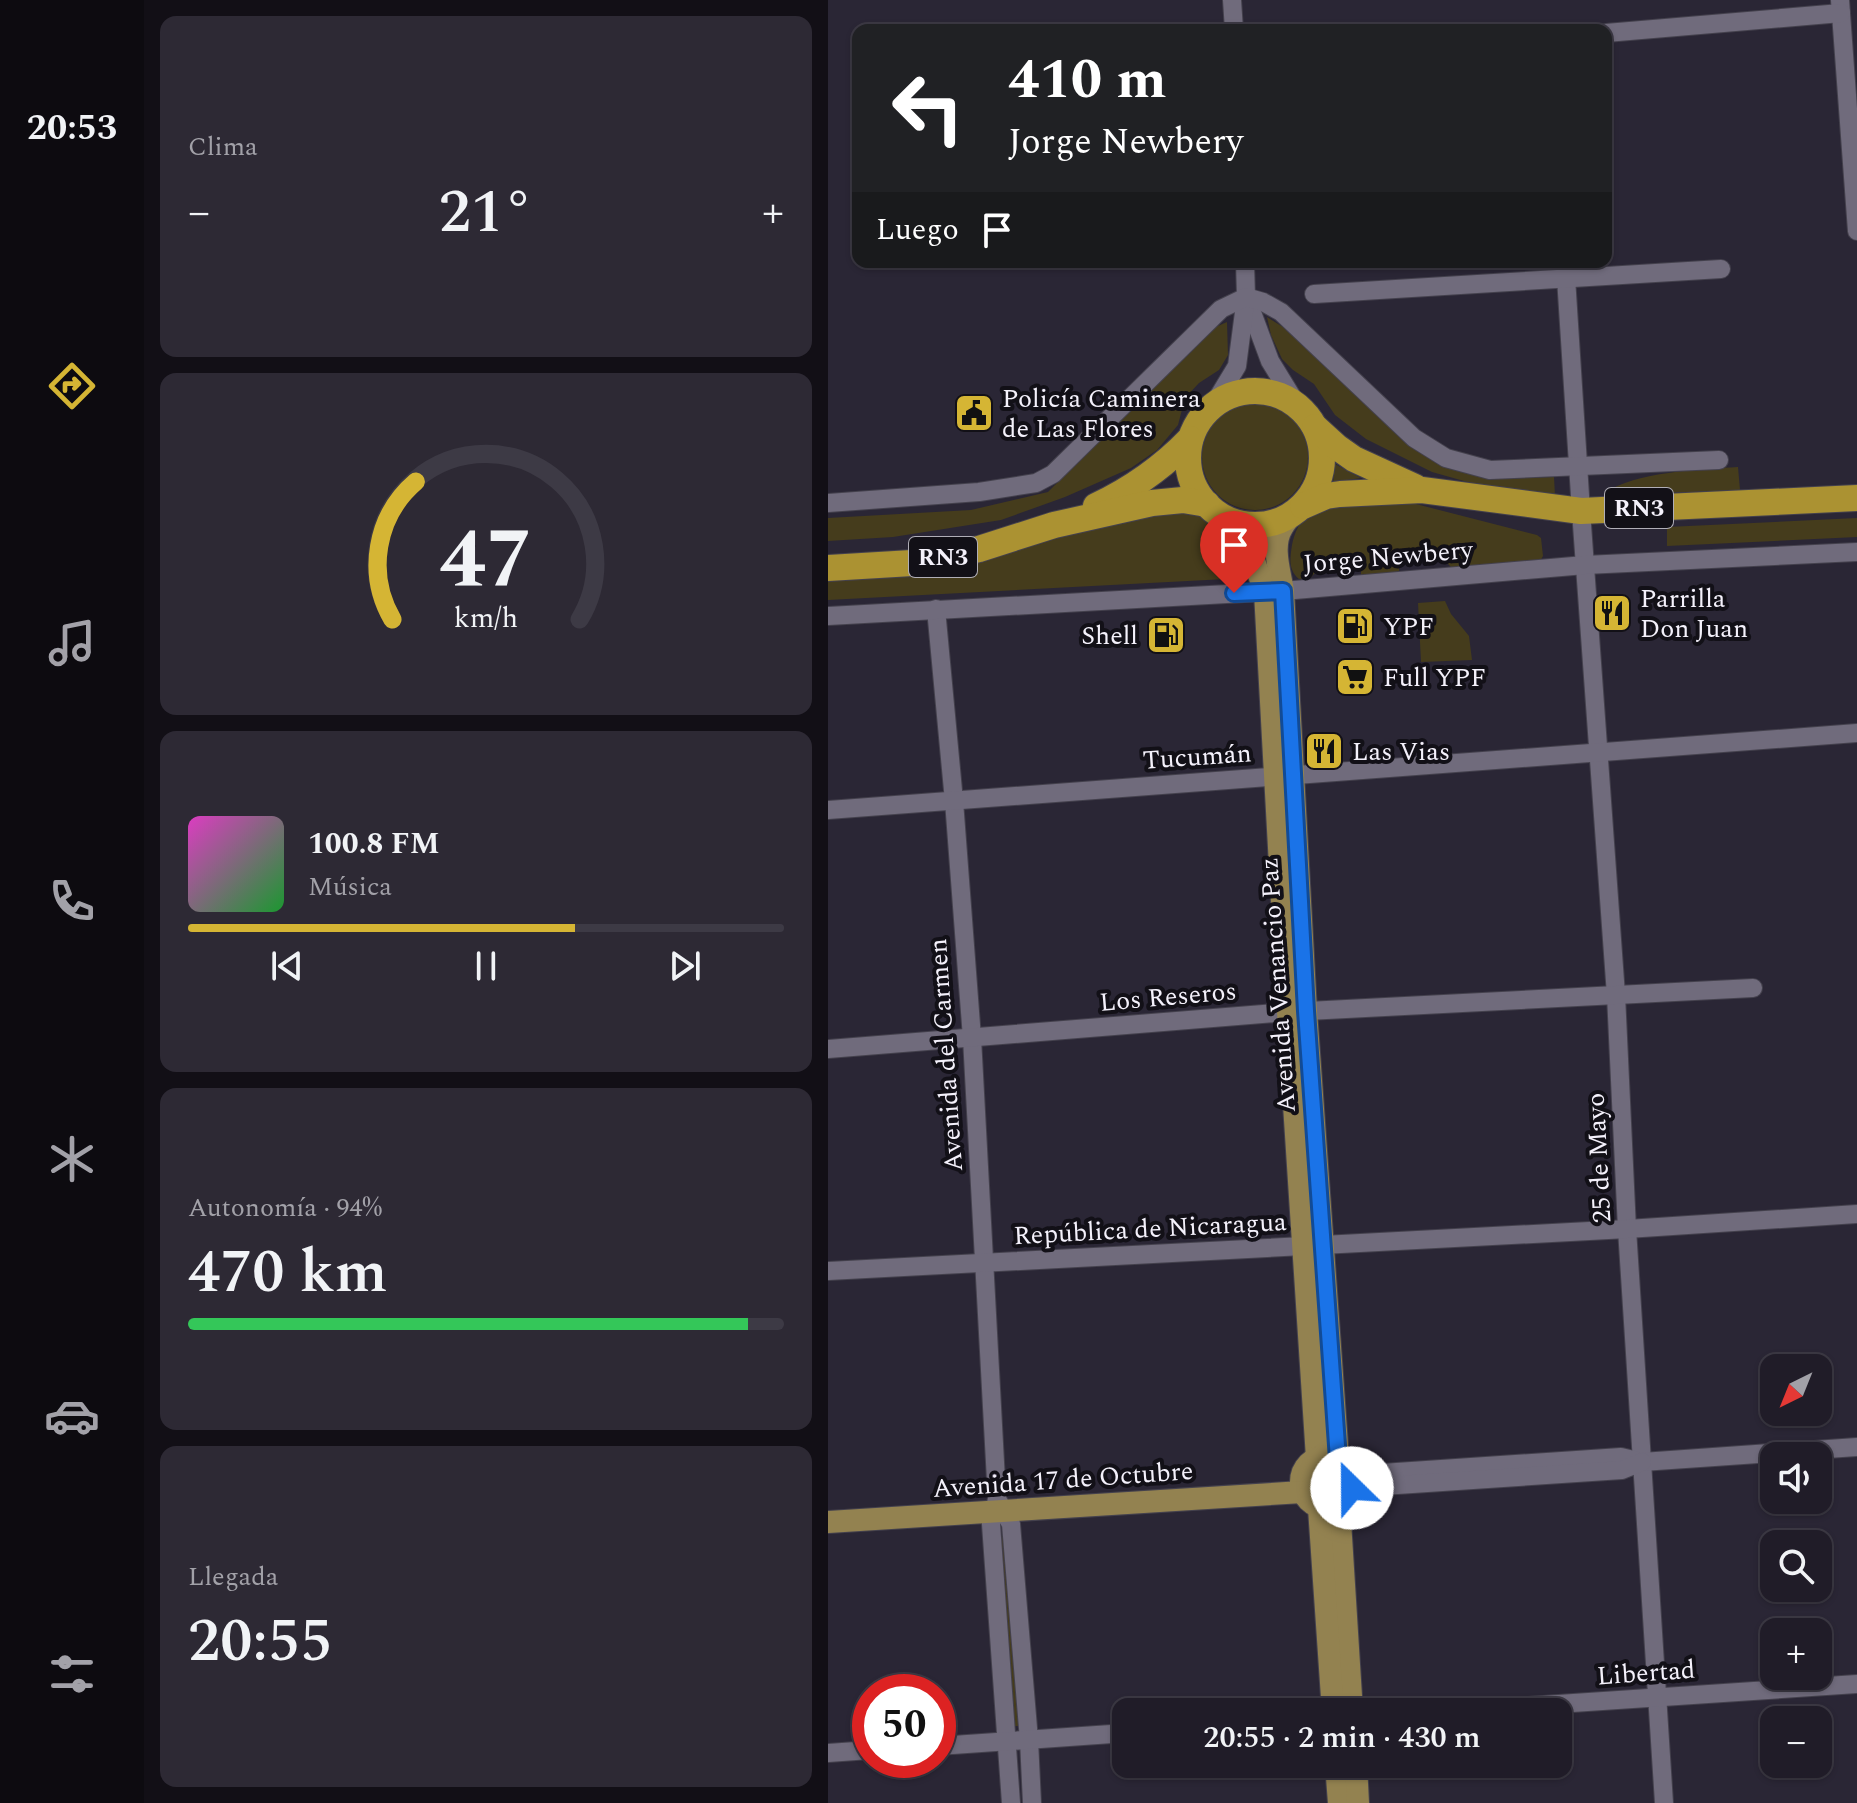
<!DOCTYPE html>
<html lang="es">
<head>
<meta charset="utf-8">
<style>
	:root { --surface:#201c28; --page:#2d2934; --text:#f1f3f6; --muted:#a2a1a8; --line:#3d3a45; --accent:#d5b534 }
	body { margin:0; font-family:Spectral,serif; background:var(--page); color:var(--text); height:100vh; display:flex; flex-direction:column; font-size:30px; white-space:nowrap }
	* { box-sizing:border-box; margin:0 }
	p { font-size:26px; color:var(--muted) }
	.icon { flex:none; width:44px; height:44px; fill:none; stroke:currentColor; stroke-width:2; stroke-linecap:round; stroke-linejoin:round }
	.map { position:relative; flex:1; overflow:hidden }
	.details { display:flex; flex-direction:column; gap:16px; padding:16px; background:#120f16; width:684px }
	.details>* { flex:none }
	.hud { position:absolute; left:24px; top:24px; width:760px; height:244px; border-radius:16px; box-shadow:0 2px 6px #0004,0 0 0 2px var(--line); background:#202124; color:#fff; overflow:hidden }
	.needle { width:52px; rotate:223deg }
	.buttons { position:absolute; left:932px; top:1354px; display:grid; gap:16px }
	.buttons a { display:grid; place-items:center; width:72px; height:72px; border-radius:16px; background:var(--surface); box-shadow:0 2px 6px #0004,0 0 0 2px var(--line); font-size:40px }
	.speed { position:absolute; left:24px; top:1674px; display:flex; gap:16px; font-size:40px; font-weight:700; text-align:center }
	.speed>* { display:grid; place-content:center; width:104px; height:104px; border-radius:50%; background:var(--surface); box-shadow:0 2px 6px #0004,0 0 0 2px var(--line); line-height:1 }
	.speed .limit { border:12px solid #d22; background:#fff; color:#111 }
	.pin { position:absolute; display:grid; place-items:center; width:68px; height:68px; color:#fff; margin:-82px -34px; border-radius:50% 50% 50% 0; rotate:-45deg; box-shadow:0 0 8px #0007 }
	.pin .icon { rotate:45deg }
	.me { position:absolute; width:88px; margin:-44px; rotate:337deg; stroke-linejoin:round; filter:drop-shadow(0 0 6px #0008) }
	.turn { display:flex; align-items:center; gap:28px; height:168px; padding:0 24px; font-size:36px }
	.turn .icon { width:104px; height:104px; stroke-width:2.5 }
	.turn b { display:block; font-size:56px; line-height:68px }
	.then { display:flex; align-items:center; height:76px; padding:0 24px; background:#0003; gap:16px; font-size:30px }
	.big { font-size:60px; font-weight:600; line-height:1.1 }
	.details .card { flex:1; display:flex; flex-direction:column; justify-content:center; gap:12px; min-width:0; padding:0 28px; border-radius:16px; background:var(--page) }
	.details .dial { align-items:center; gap:0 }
	.dial svg { height:208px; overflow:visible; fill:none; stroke:var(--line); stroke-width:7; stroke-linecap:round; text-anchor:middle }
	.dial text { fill:var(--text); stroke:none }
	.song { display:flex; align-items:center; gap:24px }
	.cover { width:96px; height:96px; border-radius:12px; background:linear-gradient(135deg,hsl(310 70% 55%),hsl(130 70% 35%)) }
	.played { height:8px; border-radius:4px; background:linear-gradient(90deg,var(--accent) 65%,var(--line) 65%) }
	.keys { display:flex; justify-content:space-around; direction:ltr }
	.heat { display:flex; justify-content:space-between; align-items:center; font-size:44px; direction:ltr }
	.charge { height:12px; border-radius:6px; background:linear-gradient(90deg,#34c759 94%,var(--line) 0) }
	.trip { position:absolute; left:284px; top:1698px; width:460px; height:80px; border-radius:16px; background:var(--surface); box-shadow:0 2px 6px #0004,0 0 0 2px var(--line); font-weight:600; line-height:80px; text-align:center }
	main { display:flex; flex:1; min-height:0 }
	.tabs { display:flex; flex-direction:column; width:144px; justify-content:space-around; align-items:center; background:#0d0b10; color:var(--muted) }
	.tabs .icon { width:56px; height:56px }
	.tabs .selected { color:var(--accent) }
	.tabs b { font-size:36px; color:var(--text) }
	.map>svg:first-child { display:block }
</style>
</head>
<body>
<main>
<nav class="tabs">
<b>20:53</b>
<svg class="icon selected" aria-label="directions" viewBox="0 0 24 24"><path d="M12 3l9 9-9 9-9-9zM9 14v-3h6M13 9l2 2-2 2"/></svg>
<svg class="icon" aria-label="music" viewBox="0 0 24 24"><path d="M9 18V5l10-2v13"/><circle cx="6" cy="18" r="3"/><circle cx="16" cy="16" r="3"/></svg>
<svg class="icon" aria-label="phone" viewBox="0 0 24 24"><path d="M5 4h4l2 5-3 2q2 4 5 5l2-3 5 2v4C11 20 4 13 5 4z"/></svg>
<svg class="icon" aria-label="climate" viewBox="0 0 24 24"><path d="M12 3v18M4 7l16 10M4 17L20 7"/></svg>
<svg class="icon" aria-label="car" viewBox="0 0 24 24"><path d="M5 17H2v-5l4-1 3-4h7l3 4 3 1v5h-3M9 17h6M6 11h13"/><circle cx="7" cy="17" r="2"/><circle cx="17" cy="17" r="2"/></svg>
<svg class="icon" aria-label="filters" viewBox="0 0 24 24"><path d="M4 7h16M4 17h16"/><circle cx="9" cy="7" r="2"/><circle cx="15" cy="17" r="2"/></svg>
</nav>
<section class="details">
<div class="card"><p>Clima</p>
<div class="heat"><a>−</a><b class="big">21°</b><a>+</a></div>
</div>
<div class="card dial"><svg viewBox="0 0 100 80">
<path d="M14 69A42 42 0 1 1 86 69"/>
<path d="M14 69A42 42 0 0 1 23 16" stroke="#d5b534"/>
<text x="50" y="56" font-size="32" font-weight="700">47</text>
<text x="50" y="72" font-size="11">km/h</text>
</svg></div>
<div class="card">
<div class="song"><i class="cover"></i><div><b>100.8 FM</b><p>Música</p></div></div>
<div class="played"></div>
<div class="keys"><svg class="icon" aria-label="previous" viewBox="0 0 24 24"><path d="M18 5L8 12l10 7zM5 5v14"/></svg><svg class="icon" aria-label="pause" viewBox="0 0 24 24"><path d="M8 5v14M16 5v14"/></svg><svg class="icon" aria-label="next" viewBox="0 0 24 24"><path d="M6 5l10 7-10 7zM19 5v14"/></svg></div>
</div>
<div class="card"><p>Autonomía · 94%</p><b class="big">470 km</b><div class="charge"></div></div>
<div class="card"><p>Llegada</p><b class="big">20:55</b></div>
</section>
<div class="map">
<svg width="1029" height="1803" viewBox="0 0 1029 1803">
	<rect width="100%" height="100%" fill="#2a2635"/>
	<!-- green -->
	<g fill="#453c1c">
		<path d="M439,317L455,327L581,443L616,466L666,479L726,477L727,496L675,492L604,472L538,439L507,415L486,384L465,370L454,359L443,335Z"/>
		<path d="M399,322L400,355L391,370L371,383L357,398L350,425L329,450L303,468L237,497L173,520L65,537L0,541V518L143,510L220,492L383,329Z"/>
		<circle cx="427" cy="457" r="53"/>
		<path d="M507,464L533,478L505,482Z"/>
		<path d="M910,467L912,490L792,495L776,493C808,472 872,469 910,467Z"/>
		<path d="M580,502L709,535L713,538L715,556L711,563L626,570L620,564L619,552L571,555V573L533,576V559L488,562L489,571L482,578L471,579C460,570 462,558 464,545C466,533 472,520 482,513C501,499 555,503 580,502Z"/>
		<path d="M336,508L380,516L394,526L412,543L417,578L0,600V576Z"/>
		<path d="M1029,518V537L839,546V527Z"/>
		<path d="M617,601L623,614L641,636L644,660L593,662L590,603Z"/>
		<circle cx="498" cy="1482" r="11"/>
		<path d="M173,1536H181L192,1726H184Z"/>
	</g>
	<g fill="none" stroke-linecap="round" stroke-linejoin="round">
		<defs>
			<g id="minor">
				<path d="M404,0L406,30"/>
				<path d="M1012,0L1029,231"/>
				<path d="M778,33L1013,13"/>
				<path d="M737,262L753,511L788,995L799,1229L836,1803"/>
				<path d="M486,294L893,269"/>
				<path d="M419,299L442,361L469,405"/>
				<path d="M386,404L409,366L418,297L417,262"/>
				<path d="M0,503L151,492L208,483L225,474L393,309L418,297L435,302L453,312L586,438L618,458L662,470L891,460"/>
				<path d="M108,609L126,801L144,1038L169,1499L163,1524L183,1803"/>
				<path d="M0,616L455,591L757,565L1029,552"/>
				<path d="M0,810L1029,733"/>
				<path d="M0,1049L460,1012L925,988"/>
				<path d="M0,1271L799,1229L1029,1214"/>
				<path d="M524,1475L793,1457L814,1462L1029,1447"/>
				<path d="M524,1488L794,1470L814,1462"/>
				<path d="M170,1501L183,1524L201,1740L204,1803"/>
				<path d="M611,1712L1029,1684"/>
				<path d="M110,1746L298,1733"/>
				<path d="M0,1753L42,1750"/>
			</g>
			<g id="major">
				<path d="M466,513C462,517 457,522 454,528C443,546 452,572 455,591L478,1011L510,1459"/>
				<path d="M413,524L437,592L460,1012L489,1458"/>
				<circle cx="499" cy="1482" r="26"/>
				<path d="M511,1505L524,1712"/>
				<path d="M491,1508L505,1712"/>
				<path d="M0,1522L474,1492"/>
				<path d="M508,1764L511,1803"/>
				<path d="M528,1764L530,1803"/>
			</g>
			<g id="highway">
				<circle cx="427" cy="458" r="67"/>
				<path d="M487,427L509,447L526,459L587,487"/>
				<path d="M268,506C304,489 334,468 362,439"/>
				<path d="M475,506L498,496L512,494L594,490L753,511L1029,498"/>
				<path d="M0,568L84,563L116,557L151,549L226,525L324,503L355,500L379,504"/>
			</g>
		</defs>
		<!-- minor casing -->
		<use href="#minor" stroke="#44414d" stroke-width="20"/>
		<!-- major casing -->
		<use href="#major" stroke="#44414d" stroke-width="24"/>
		<!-- highway casing -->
		<use href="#highway" stroke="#44414d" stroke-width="28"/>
		<!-- minor -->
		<use href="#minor" stroke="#706b7c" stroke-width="18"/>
		<!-- major -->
		<use href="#major" stroke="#938250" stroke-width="22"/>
		<!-- highway -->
		<use href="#highway" stroke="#ab9232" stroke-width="26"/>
	</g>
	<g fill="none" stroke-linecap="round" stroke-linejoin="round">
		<defs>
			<path id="route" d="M406,593L455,591L478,1011L510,1459C521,1466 526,1475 524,1488"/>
		</defs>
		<!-- route casing -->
		<use href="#route" stroke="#114b97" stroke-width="20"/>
		<!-- route -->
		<use href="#route" stroke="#1a73e8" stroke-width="14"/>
	</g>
	<!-- icons -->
	<defs>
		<symbol id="civic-square" viewBox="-11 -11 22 22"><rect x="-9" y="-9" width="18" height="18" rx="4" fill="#d5b534" stroke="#121017"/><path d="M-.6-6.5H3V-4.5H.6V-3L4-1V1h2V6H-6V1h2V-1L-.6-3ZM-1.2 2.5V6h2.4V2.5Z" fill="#111"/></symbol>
		<symbol id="restaurant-square" viewBox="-11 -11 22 22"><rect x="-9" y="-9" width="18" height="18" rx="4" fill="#d5b534" stroke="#121017"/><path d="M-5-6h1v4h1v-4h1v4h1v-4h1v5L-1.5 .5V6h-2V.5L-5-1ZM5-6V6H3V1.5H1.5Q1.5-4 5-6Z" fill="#111"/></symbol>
		<symbol id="fuel-square" viewBox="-11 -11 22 22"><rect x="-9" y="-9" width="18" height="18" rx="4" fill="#d5b534" stroke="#121017"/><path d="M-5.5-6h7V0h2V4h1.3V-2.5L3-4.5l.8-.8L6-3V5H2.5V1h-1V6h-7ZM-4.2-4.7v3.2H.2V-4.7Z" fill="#111"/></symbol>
		<symbol id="supermarket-square" viewBox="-11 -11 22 22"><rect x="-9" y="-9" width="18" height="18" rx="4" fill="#d5b534" stroke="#121017"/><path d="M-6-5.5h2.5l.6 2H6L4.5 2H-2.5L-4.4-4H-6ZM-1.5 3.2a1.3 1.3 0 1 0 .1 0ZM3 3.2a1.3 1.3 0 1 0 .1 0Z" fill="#111"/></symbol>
	</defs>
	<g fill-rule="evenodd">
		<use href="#civic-square" x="124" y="391" width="44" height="44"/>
		<use href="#restaurant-square" x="762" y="591" width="44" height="44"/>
		<use href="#fuel-square" x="505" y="604" width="44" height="44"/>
		<use href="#fuel-square" x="316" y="613" width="44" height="44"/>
		<use href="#supermarket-square" x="505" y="655" width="44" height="44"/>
		<use href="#restaurant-square" x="474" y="729" width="44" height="44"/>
	</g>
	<g text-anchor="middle" stroke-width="8" stroke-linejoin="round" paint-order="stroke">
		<!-- shield labels -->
		<g fill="#121017" stroke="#b0aeb7" stroke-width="2">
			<rect x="777" y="488" width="68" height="40" rx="6"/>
			<rect x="81" y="537" width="68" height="40" rx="6"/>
		</g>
		<g font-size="24" font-weight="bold" fill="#f4f1fb">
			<text x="811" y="516">RN3</text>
			<text x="115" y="565">RN3</text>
		</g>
		<!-- poi labels -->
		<g font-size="26" fill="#f4f1fb" stroke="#121017" text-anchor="start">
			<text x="174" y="407">Policía Caminera<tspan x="174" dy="30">de Las Flores</tspan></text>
			<text x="812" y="607">Parrilla<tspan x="812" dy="30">Don Juan</tspan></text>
			<text x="555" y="635">YPF</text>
			<text x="310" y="644" text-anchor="end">Shell</text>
			<text x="555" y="686">Full YPF</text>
			<text x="524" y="760">Las Vias</text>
		</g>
		<!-- street labels -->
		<g font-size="26" fill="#f4f1fb" stroke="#121017">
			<text transform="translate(560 556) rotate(-5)" y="9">Jorge Newbery</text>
			<text transform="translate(369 756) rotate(-4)" y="9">Tucumán</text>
			<text transform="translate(449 985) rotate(-94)" y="9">Avenida Venancio Paz</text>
			<text transform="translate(340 996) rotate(-5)" y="9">Los Reseros</text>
			<text transform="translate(117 1055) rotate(-94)" y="9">Avenida del Carmen</text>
			<text transform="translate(770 1158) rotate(-93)" y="9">25 de Mayo</text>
			<text transform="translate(322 1228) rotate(-3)" y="9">República de Nicaragua</text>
			<text transform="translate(235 1479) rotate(-4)" y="9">Avenida 17 de Octubre</text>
			<text transform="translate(818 1672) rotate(-4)" y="9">Libertad</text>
		</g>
	</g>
</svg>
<div class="buttons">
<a><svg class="needle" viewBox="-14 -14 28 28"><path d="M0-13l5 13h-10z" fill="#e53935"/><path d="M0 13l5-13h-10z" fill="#a2a1a8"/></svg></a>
<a><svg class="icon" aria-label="sound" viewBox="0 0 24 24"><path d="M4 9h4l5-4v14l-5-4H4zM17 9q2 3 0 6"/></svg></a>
<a><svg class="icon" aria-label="search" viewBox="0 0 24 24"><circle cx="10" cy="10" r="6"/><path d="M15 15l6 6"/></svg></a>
<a>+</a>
<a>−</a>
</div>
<div class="speed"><div class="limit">50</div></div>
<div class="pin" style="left:406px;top:593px;background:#d93025"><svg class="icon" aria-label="arrive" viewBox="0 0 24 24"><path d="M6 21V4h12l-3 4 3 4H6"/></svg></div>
<svg class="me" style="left:524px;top:1488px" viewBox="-20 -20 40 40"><circle r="19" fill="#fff"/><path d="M0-13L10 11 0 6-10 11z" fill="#1a73e8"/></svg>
<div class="trip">20:55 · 2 min · 430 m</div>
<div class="hud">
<div class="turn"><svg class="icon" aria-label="left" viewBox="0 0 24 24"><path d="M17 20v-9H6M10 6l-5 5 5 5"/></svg><div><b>410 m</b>Jorge Newbery</div></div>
<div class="then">Luego<svg class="icon" aria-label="arrive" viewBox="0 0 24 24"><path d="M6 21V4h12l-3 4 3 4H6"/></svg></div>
</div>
</div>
</main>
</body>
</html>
